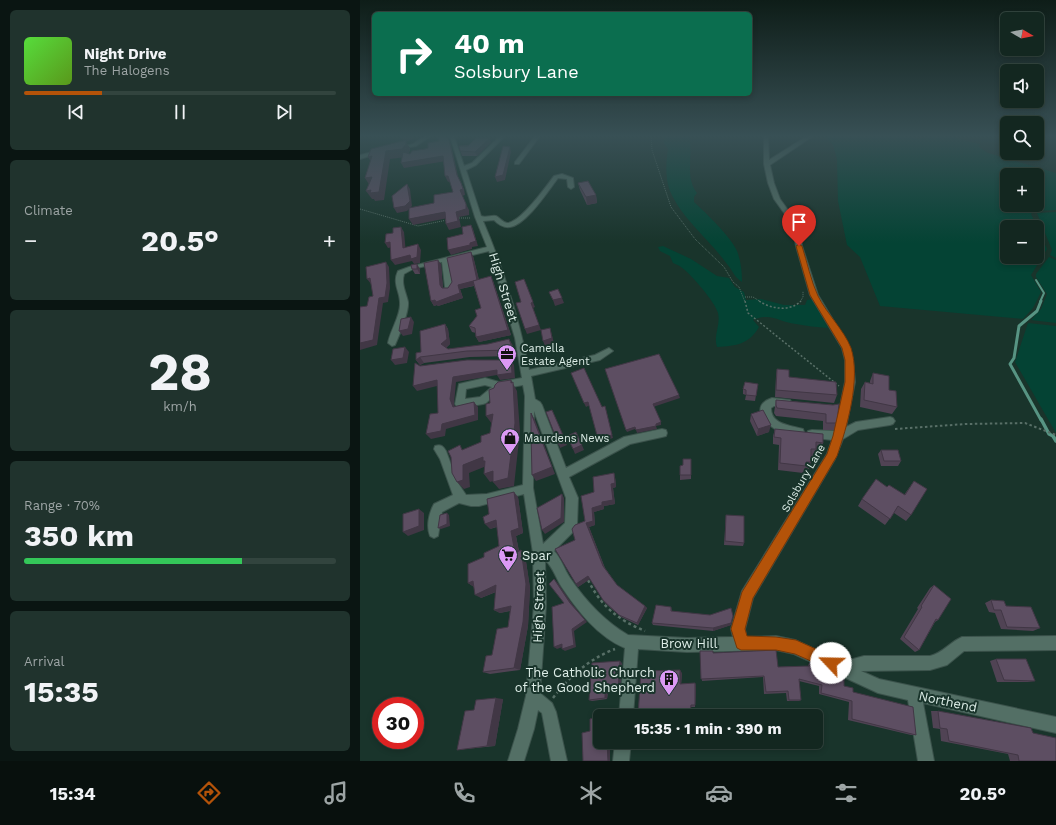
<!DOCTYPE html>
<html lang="en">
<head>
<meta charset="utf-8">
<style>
	:root { --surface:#132720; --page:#20332d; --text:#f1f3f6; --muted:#9da5a5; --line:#32443e; --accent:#b45309 }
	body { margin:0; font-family:"Work Sans",sans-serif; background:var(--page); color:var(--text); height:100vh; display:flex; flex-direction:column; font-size:15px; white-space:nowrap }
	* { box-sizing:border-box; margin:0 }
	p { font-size:13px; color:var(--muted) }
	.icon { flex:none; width:22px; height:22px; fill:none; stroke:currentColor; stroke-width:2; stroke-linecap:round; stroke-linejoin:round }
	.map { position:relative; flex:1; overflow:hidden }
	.details { display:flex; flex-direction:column; gap:10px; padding:10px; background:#0a1512; width:360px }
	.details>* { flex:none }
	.hud { position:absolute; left:12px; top:12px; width:380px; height:84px; border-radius:6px; box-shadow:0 2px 6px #0003,0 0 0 1px var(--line); background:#0b6e4f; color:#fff; overflow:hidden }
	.needle { width:26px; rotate:100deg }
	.buttons { position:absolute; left:640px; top:12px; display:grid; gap:8px }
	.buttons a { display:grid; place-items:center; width:44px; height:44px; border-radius:6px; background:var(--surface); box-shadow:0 2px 6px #0003,0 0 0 1px var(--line); font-size:20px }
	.speed { position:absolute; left:12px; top:697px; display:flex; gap:8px; font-size:20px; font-weight:700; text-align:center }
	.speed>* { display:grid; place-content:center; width:52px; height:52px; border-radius:50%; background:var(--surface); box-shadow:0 2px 6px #0003,0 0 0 1px var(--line); line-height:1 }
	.speed .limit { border:6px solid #d22; background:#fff; color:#111 }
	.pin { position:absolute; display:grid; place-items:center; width:34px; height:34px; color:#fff; margin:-41px -17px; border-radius:50% 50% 50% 0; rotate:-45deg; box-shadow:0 0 4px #0007 }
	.pin .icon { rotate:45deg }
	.me { position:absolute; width:44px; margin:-22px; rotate:294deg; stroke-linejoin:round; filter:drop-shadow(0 0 3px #0008) }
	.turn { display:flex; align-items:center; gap:14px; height:84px; padding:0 16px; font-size:18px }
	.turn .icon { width:52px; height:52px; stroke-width:2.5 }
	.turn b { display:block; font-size:28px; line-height:34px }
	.big { font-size:30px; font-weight:700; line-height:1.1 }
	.details .widget { flex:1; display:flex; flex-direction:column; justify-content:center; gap:6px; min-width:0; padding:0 14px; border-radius:6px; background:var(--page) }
	.details .dial { align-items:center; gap:0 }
	.dial b { font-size:52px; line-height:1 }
	.song { display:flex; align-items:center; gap:12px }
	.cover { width:48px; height:48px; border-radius:6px; background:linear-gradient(135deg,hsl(110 70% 55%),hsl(90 70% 35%)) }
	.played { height:4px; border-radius:2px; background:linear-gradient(90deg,var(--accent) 25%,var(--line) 25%) }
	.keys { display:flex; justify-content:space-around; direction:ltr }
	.heat { display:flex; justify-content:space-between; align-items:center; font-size:22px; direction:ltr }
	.charge { height:6px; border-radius:3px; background:linear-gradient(90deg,#34c759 70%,var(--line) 0) }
	.trip { position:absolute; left:233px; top:709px; width:230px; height:40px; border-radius:6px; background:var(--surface); box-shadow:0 2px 6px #0003,0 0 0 1px var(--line); font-weight:700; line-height:40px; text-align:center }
	.tab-bar { display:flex; height:64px; justify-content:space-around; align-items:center; background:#08100d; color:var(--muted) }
	.tab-bar .icon { width:28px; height:28px }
	.tab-bar .on { color:var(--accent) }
	.tab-bar b { font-size:18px; color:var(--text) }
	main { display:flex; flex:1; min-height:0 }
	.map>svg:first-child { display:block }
</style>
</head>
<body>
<main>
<section class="details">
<div class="widget">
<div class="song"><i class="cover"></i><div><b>Night Drive</b><p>The Halogens</p></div></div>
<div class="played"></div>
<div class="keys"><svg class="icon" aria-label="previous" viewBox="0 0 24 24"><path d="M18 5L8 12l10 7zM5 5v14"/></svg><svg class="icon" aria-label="pause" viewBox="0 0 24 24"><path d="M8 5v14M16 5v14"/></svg><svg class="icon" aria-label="next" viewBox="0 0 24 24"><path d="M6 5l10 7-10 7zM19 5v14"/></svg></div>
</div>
<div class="widget"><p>Climate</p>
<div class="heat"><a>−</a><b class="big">20.5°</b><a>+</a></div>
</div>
<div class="widget dial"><b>28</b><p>km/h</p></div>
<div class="widget"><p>Range · 70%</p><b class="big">350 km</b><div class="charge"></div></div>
<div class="widget"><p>Arrival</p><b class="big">15:35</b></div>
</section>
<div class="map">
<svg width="696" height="761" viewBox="0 0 696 761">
	<rect width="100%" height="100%" fill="#19342b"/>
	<!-- green -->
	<g fill="#044334" fill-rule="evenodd">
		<path d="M304,136H329C334,155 324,177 337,193L334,197V202C346,213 371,237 377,251C381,261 382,272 382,282C374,277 373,271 367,264C349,239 322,219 310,191C305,178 306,162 308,149L304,143Z"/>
		<path d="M464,136H543L559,139L569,136H588L620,144L619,147L628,153L696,173V210L674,211L671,214L677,227H647V257H677V228L687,249L671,275L681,292L673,308L663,319L520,306L500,257L487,245L478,201L477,159L473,145ZM647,175H677V205H647Z"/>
		<path d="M696,212V258L690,255L692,250L677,213Z"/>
		<path d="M303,246L331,259L357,276L369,278L375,287L384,292L386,300L401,299L424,305H445L447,300L452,299L468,328C457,327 446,326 436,324C418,322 412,312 393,320L399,327C389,344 377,346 357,347C353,335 361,325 358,313C356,303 330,273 321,267C319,265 315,264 313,263L310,256L300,251L298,247Z"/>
		<path d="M689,257L696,260V323L671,320L681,309L687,294L676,277V274Z"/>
		<path d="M668,323L696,326V433L655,362Z"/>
	</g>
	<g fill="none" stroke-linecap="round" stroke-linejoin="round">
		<!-- stream-far2 -->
		<path stroke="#579483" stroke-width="2" d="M676,280L684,293L680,302"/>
		<!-- stream-far1 -->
		<path stroke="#579483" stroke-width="3" d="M681,301L677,311L659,326L654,358L650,364L681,420"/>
		<!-- stream -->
		<path stroke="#579483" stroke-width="3.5" d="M681,419L689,434L693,436L696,441"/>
		<defs>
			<g id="minor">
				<path d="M65,136H71L56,146L37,149L35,148L53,144Z"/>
				<path d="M90,136H94L104,166L112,163L140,136H145L116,165L106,170L121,216C126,218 131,215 136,216C140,218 142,222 147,223C160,223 186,187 194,176L202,174L213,178L214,187L211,189L208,187L207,179L198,178C188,191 166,225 150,227C143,228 138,224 134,220L123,221C143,268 159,318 169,370L235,355L249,348L253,351L240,360L171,376L175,399L180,402L182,405L206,468L264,437L302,429L306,430L307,433L306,436L302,437L270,444L209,477L218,498L217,526L215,530L194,551C201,558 204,569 210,578C225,600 244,621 268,635L327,638L373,637L371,629L382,591L467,454L472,440L448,437L447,434L448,431L452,430L475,431L485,382V360L482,348L450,295L436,246L432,224L414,199L408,183L404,164V136H408L409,160L447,136H453L410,165L414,183L420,199L438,224L442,246L458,295L490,348L493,360L495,382L486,427L496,422L530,417L533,418L535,421L533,424L530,425L498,430L483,439L475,459L393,598L385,629L386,637L416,636L435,640L482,662L504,656H570C583,653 590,642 602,637L696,636V650L604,651L587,665L570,670L501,671L519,679L696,717V733L563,703L574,761H558L548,700L518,693L434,654L416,650L327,652L278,649L273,716H259L265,648C238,637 217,610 201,586C196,578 193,567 185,560L186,605L180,693L192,703L196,712L207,761H191L182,713L178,710L174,729L164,761H148L158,729L166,696L174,605L173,553L164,494L119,506H111L99,503L82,512L78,536L74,538L70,536C66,526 69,513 74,504L93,495L80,459L74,449L75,446C81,444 83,446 86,451L98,483L106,495L127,494L163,485L165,396L163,385L141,389L126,403L123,404L100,408L97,407L95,404L99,384L125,378L139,382L162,378L155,338L129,251L88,261L93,287L91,291H85L84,289L85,287L82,262L53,269L44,274C41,285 46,292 48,302C49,312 39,336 35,345L32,346L28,343C30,331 41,315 40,303C40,291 32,284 38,271L49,267L127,247L115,217ZM125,385L132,387L120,397L105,399L106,389ZM174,411L206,498L205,523L183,544L173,488Z"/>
				<path d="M175,136H180L159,164H155V162Z"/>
				<path d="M21,150H23V152L0,159V155Z"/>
				<path d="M412,398L430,400L432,403L430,406H414L411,408C411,425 430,425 443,429L444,432L443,435C422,442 380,409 412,398Z"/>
				<path d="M255,742H271L269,761H253Z"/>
			</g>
		</defs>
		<!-- minor casing -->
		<use href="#minor" stroke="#3b524b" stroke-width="2"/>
		<!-- path-far3 -->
		<g stroke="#586f67" stroke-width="1" stroke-dasharray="1 1" stroke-linecap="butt">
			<path d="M291,136L292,150L311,207L335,239L364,267L373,282L379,287L385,302"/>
			<path d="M0,209L58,226L87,220"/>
			<path d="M99,218H111"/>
			<path d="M385,297H393L401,302"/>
			<path d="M440,302L443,297V291"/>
		</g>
		<!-- path-far2 -->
		<g stroke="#586f67" stroke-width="1.5" stroke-dasharray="2 2" stroke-linecap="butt">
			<path d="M385,301L388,313L479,386"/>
			<path d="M399,301C411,309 430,312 441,301"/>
		</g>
		<!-- path-far1 -->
		<path stroke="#586f67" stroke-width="2" stroke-dasharray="2.5 2.5" stroke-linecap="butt" d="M535,429L606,424L665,423L696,435"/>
		<!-- path -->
		<g stroke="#586f67" stroke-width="2.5" stroke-dasharray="3 3" stroke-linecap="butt">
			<path d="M228,580C241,606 258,620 285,631"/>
			<path d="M193,698C210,676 229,659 255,649"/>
		</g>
		<!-- minor -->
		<use href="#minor" fill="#536f65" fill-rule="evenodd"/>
	</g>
	<!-- wall -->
	<g fill="#504354">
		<path d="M131,142L117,156H102L99,146Z"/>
		<path d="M218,183L236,195L237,203L227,205L220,190Z"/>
		<path d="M113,256L119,280L133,281L151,335L119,342L116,337V333L112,332L109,326L117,316L121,308L114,286L100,289L103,298L78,306L77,305L74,306L71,301L81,264L83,288H88Z"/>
		<path d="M52,269H60V274H55Z"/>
		<path d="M85,324L88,329L90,344L86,348L88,349L152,344L155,356L110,357L64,363L60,365L56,360L61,352Z"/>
		<path d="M417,369L429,377L477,395L474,403L415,397L416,376Z"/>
		<path d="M513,373L537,407L532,414L500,407L501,389L505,382L510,383V381Z"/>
		<path d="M398,384L395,401L385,400L386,395L383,394V389Z"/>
		<path d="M416,400L473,405L477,423L474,430H463V421L416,416L414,413Z"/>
		<path d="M391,414L409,432L397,436L390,421Z"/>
		<path d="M415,429L463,443L461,450H456L453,456H451V462L449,469L445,468L443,473L418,470L419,445L413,444V436Z"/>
		<path d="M521,450L541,461L538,466H521L518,454Z"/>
		<path d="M331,459V479L320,480V475Z"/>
		<path d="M255,477L256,487L253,488L255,504L244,506V509L234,512L235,525L229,527L245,568L257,585L287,608L278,625L261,617L245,603L230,579L218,587L216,584L215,540L225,521L234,492Z"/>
		<path d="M554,481L551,515L546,521L534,513L525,525L498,506L502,499L527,487L544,495Z"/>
		<path d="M158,497L163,533L156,536L159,551L161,550L165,555L170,588L168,626L160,670L130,674L123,672L132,655L148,627L150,611L140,613L134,610L136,592L121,598L114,587L108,583L124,557L139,546L137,527L130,529Z"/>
		<path d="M366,515L384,543L383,546L364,545Z"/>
		<path d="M574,585L578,620L575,622L559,650L555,652L540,639L558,609L557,608L570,588Z"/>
		<path d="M631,600L646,606L680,628L673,631L641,629L635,613L629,612L625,603Z"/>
		<path d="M311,607L312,611L371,625L353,631L293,625L292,623Z"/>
		<path d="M340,651L353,653L418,667L448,666L449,663L451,661L484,686L493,692L556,735H551L488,720L489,702L459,694V686L439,681L441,700L439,701H427L426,693L404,694L403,677L342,681Z"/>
		<path d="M636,659L675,681L668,682H637L630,661Z"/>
		<path d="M262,663L260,691L248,692L247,699L232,701L229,700Z"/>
		<path d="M322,673L321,684L335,683L336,686L335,707H331V716H278Z"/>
		<path d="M143,699L135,746L106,749L97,750L114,710Z"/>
		<path d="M571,711H578L673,733L696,761H650L648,754L581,741L580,729L573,728Z"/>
	</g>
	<!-- shaded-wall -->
	<g fill="#413745">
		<path d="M47,136H52L53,138V139L46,142L50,148V151L46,157L30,159L24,200L15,201L14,199H12L6,191L26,151L44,143L42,139Z"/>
		<path d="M130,138L131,142L117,156L115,152Z"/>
		<path d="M89,140L91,145L99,181L97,175Z"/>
		<path d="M150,147L151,152L145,180L137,182L135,177Z"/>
		<path d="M12,156L13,165L8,157Z"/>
		<path d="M83,156L86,161L44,168L41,163Z"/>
		<path d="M85,176H88L90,181L88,182Z"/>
		<path d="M12,177L10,186L5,178Z"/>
		<path d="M101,183L104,189L105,195L102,196L100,190Z"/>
		<path d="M47,184L50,189L52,206L47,211L37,213L34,208Z"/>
		<path d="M236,195L237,203L227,205L226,197Z"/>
		<path d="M106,204L109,210V215L99,217L101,227L89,230L86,224L96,212Z"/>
		<path d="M85,212L88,218L53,225L49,219Z"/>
		<path d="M111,225L113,229L118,246L112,247V249L91,255L88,250Z"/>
		<path d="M41,227L44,232L46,253L43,248Z"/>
		<path d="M30,242L33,247L28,248L25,243Z"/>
		<path d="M58,244L61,250L60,263L54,264L52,261L35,265L31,260Z"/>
		<path d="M111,252L113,256L120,284L100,289L103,298L78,306L77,305L74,306L71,301L75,300L98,285Z"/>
		<path d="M78,260L81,264L83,290L80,285Z"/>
		<path d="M26,262L29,267L30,288L28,302L23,303L17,345L0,350V343L19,298Z"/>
		<path d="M57,264L60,269V274L57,269Z"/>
		<path d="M131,276L133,281L151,335L119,342L116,337Z"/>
		<path d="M10,278L11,284L7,279Z"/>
		<path d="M164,279L175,307L173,308L181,330L167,334L165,329L171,303Z"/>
		<path d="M202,298L204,303L195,306L193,300Z"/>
		<path d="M51,317L54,322L52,334L43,336L39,331Z"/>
		<path d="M85,324L88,329L90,344L84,349L81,344Z"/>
		<path d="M190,328L194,343L185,346L183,341Z"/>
		<path d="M149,339L152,344L155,356L153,350Z"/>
		<path d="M45,347L49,352L47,363L35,365L31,360Z"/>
		<path d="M60,357L64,363L60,365L56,360Z"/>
		<path d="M151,360L154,365L155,378L140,380L137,375L96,382L94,404L97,412L93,407L90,399L93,377Z"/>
		<path d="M77,380L81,385L57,391L53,386Z"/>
		<path d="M151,380L157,391L160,431L154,486L139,489L133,482L151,383Z"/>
		<path d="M319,395L320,398L293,407V404Z"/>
		<path d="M114,402L118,407V420L86,429L85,436L71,439L66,434L82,424Z"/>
		<path d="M228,402L230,405L226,407L224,403Z"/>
		<path d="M192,410L207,445L200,448L199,445Z"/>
		<path d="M246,410L253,438L240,442L238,439Z"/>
		<path d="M171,413L175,420L195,474L176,481L172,475Z"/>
		<path d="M133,414L132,424L126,416Z"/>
		<path d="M301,422V425L296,426L297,429L277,433L276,430Z"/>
		<path d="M411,425L409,432L397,436L398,429Z"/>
		<path d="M275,427V429L267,432L266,430Z"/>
		<path d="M222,445L224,450L215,454L213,449Z"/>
		<path d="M123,457L129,465L109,473L110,487L104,489L97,482L103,465Z"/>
		<path d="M133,471L139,479L130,482L124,474Z"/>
		<path d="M254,473L255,477L256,487L253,488L255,504L244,506V509L234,512L235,525L229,527L245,569L243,566L226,523L232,508L242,502Z"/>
		<path d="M154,492L158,497L163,533L156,536L160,558L155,553L151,531Z"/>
		<path d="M202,494L204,498V522L185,534L182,530Z"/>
		<path d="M59,509L64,513V530L48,536L43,532Z"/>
		<path d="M87,513L89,515L90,526L81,529L78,528Z"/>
		<path d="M136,520L141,525L130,529L125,524Z"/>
		<path d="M161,550L165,555L170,588L168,626L160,670L154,668Z"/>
		<path d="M228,576L230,579L218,587L216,584Z"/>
		<path d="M194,579L197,582L213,605L227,622L214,631L216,647L205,651L202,649L212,629L210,603Z"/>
		<path d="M113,581L114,587L108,583Z"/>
		<path d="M136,585L142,589L121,598L115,595Z"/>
		<path d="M151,606L156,609L140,613L134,610Z"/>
		<path d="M285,606L287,608L278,625L277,623Z"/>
		<path d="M373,616L371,625L353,631V628Z"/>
		<path d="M202,644L205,646L197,649L194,647Z"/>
		<path d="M260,661L262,663L260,691L258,690Z"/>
		<path d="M320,670L322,673L321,686L320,684Z"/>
		<path d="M335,683L336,686L335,707Z"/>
		<path d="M245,691L248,692L247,699L245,698Z"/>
		<path d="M136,698L143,699L135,746H127Z"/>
		<path d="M247,742H250V761H248Z"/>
	</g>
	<!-- building -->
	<g fill="#5d4e62" stroke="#413745">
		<path d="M42,136H47L42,139Z"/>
		<path d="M77,136H87L89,140L97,175L101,183L103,189L100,190L106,204V209L96,212L98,221L86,224L85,212L49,219V208L74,203V195L93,192L88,176H85L83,156L41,163L43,152L50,154L52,151L65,149L68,148V143L79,141Z"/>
		<path d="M116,138H130L115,152L100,151L99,146H108Z"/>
		<path d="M46,140V144L42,149L26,151L19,192L10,193L11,190L6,191L12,177L5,178L12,156L8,157L11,149Z"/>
		<path d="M143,146L150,147L143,175L135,177Z"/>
		<path d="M228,181L236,195L226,197L218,183Z"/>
		<path d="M47,184L50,201L45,206L34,208L32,196Z"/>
		<path d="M111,225L116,241L110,243V245L88,250L87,238L103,234L102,227Z"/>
		<path d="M41,227L43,248L58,244L57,257L51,259L50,255L31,260L30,242L25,243L26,234L33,233V228Z"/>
		<path d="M111,252L117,280L98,285L100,293L76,302L75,300L71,301L64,263L78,260L80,285L82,288H88L92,282L87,258Z"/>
		<path d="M26,262L27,283L25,297L19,298L13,340L0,343V307L7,306L9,297L13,296L10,278L7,279L6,267Z"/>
		<path d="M57,264V269H52L51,265Z"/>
		<path d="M131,276L148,330L116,337L115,328L109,326L117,316L115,310L121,308L113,281Z"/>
		<path d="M164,279L173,302L171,303L179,325L165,329L156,303L161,302L155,282Z"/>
		<path d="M198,289L202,298L193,300L189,292Z"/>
		<path d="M51,317L48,329L39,331L41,319Z"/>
		<path d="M85,324L87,339L81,344L88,349L128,344L149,339L153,350L107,351L60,357L56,360V353L61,352L60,331Z"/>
		<path d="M190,328L192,338L183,341L181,330Z"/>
		<path d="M45,347L43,358L31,360L33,349Z"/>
		<path d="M299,354L319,395L293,404L301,422L296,424V426L276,430L275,427L266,430L245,369Z"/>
		<path d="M107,360H151L152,373L137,375V370L93,377L90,399L93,407L114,402L115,415L82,424L81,431L66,434L70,414L78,413L77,380L53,386L55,363L60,366Z"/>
		<path d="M224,368L242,407L245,406L252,435L238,439L228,402L224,403L211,373Z"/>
		<path d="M417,369L429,370V377L476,382L477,395L416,390Z"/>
		<path d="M513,373L529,376V390L536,391L537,407L504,400L505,382L513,384Z"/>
		<path d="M151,380V383L153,382L155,423L148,478L133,482V471L124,474L125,461H123V457L103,465V480L97,482L92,473L91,457L88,451L100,445L102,450L121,442V436L130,433L133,414L126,416V404L130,403L129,390L134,388L135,385L138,382Z"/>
		<path d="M385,382L398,384L396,396L386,395V390L383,389Z"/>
		<path d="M416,400L473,405L479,404L477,423H466V414L417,408L416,405Z"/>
		<path d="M192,410L206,442L199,445L186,412Z"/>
		<path d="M403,410L411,425L398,429L391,414Z"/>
		<path d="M171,413L192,467L172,475L171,434Z"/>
		<path d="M415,429L463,434V443L456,442V449H451V462H446V466L420,463L421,438L414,437Z"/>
		<path d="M216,432L222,445L213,449L207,436Z"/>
		<path d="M521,450H538L541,461H524Z"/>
		<path d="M323,459H331V475H320V466L323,465Z"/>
		<path d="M254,473L255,483L251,484L253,500L242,502V505L232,508L233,521L226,523L243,566L257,585L285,606L277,623L259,615L243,600L228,576L216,584L195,549L215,540L212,529L215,525L225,521L221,496L234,492L233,477Z"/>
		<path d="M516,479L527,487L529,485L545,495L554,481L567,489L551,515L538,506L530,519L502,499Z"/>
		<path d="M154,492L159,528L151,531L155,553L161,550L166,584L163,622L154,668L123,672L126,656L132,655L137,629L148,627L151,606L134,610L136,585L115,595L113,581L108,583V564L124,557V553L139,546L136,520L125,524L123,517L129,514L127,499Z"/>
		<path d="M202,494L201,518L182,530L177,508Z"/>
		<path d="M59,509V526L43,532V514Z"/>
		<path d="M87,513V524L78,528L80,515Z"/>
		<path d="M366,515L384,516V543L365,541Z"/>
		<path d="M194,579L210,603L225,620L212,629L214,645L202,649V644L194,647L192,607L204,603L189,584Z"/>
		<path d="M574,585L591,599L578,620L576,619L559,650L544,637L562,607L561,606Z"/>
		<path d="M631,600L644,601L646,606L671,607L680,628L647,627L641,610H634Z"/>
		<path d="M296,605L311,607V611L350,615L371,608L373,616L371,623L353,628L292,623Z"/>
		<path d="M416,650L418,667L450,666L451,661L484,676V686L493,688V692L553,707L556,735L492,719V701L461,693L462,685L439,679L441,700H429L428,691L406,692L404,676L341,679L340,651H353V653Z"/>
		<path d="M636,659H666L675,681L644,680Z"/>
		<path d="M260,661L258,690L245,691V698L229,700L232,663Z"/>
		<path d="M320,670V684L335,683V705H331L330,715H318V716H278L281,671Z"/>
		<path d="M136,698L127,746L97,750L105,711L114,710L116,700Z"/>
		<path d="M578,711L671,728L673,733L696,738V761H659L658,755L589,741L587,729L580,728Z"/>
		<path d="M240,716V742H247L248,761H223L222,733L230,731V719Z"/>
	</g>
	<!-- sky -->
	<linearGradient id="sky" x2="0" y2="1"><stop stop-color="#0e1d18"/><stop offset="0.56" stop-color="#385055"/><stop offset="1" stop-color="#385055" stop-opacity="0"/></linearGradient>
	<rect width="696" height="243" fill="url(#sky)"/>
	<!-- route -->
	<path fill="#b45309" stroke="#753606" d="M439,244L442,246C447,262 451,281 458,296C467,314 484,330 491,348C501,379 487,427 477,456L393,598L385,629L387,636L416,637L436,640L476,658L478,663L476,668L471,670L435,654L416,650H381L377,648L371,629L382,592L467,454L473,436L485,382V360L482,348L450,295L436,246Z"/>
	<!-- icons -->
	<defs>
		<symbol id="office-pin" viewBox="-11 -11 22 30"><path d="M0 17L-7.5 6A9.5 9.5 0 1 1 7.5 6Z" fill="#dc99f4" stroke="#19342b"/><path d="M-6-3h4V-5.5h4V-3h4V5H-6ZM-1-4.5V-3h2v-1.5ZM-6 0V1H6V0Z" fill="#111"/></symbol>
		<symbol id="shop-pin" viewBox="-11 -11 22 30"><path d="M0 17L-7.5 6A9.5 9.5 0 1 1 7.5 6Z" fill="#dc99f4" stroke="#19342b"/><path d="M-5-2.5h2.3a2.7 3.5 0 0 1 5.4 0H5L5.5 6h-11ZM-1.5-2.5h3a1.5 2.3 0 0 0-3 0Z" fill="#111"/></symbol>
		<symbol id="supermarket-pin" viewBox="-11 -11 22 30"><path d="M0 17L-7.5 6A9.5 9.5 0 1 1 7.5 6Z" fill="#dc99f4" stroke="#19342b"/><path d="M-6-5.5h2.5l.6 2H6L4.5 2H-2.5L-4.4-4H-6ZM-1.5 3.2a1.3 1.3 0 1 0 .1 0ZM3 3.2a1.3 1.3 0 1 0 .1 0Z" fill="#111"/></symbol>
		<symbol id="building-pin" viewBox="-11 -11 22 30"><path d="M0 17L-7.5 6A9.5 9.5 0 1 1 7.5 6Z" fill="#dc99f4" stroke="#19342b"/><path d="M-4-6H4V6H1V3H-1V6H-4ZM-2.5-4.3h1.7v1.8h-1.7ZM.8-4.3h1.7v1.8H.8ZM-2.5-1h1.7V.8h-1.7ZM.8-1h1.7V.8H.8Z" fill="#111"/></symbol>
	</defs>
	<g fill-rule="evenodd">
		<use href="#office-pin" x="136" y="343" width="22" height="30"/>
		<use href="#shop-pin" x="139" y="427" width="22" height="30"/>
		<use href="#supermarket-pin" x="137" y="544" width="22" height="30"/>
		<use href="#building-pin" x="298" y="668" width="22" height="30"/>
	</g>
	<g text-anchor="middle" stroke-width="4" stroke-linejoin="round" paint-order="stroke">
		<!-- poi labels -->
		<g font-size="11" fill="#ddede7" stroke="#19342b" text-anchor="start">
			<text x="161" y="352">Camella<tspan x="161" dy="13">Estate Agent</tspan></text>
			<text x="164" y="442">Maurdens News</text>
		</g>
		<!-- street labels -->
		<g font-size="11" fill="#ddede7" stroke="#19342b">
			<text transform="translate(443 478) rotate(-60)" y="4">Solsbury Lane</text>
		</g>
		<!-- near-street labels -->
		<g font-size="13" fill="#ddede7" stroke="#19342b">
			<text transform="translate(144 287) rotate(73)" y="5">High Street</text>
			<text transform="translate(178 607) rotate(-88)" y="5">High Street</text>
			<text x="329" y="648">Brow Hill</text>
			<text transform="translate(588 701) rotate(12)" y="5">Northend</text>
		</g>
		<!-- near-poi labels -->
		<g font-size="13" fill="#ddede7" stroke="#19342b" text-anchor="start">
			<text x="162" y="560">Spar</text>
			<text x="295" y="677" text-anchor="end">The Catholic Church<tspan x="295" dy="15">of the Good Shepherd</tspan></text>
		</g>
	</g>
</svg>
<div class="buttons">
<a><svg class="needle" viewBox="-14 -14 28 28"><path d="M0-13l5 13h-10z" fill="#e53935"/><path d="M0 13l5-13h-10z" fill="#9da5a5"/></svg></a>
<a><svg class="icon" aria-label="sound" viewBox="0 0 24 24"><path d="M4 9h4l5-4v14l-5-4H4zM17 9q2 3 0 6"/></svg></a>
<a><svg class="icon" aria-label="search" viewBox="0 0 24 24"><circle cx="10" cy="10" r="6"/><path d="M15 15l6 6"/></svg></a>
<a>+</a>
<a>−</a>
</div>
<div class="speed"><div class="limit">30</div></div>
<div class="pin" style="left:439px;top:246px;background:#d93025"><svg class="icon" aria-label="arrive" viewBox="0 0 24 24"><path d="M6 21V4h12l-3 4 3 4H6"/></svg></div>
<svg class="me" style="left:471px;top:663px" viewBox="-20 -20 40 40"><circle r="19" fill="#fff"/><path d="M0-13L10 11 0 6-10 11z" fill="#b45309"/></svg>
<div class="trip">15:35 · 1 min · 390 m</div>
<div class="hud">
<div class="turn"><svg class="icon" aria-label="right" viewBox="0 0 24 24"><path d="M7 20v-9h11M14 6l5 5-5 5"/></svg><div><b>40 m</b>Solsbury Lane</div></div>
</div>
</div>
</main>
<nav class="tab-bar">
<b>15:34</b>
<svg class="icon on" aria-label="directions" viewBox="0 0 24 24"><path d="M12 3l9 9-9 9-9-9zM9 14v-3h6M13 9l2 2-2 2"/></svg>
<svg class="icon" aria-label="music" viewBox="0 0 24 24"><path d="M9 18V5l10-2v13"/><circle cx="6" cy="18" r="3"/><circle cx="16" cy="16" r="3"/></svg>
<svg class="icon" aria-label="phone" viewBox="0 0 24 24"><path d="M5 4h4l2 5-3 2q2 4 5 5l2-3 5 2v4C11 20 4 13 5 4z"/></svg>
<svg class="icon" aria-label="climate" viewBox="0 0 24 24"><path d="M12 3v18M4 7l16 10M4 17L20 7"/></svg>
<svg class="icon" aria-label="car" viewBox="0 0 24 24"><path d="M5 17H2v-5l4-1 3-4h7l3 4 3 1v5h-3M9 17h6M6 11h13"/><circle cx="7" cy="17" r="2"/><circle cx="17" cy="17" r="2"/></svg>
<svg class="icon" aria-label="filters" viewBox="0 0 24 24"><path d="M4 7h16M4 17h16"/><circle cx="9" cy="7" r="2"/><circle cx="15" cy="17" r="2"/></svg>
<b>20.5°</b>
</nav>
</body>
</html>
